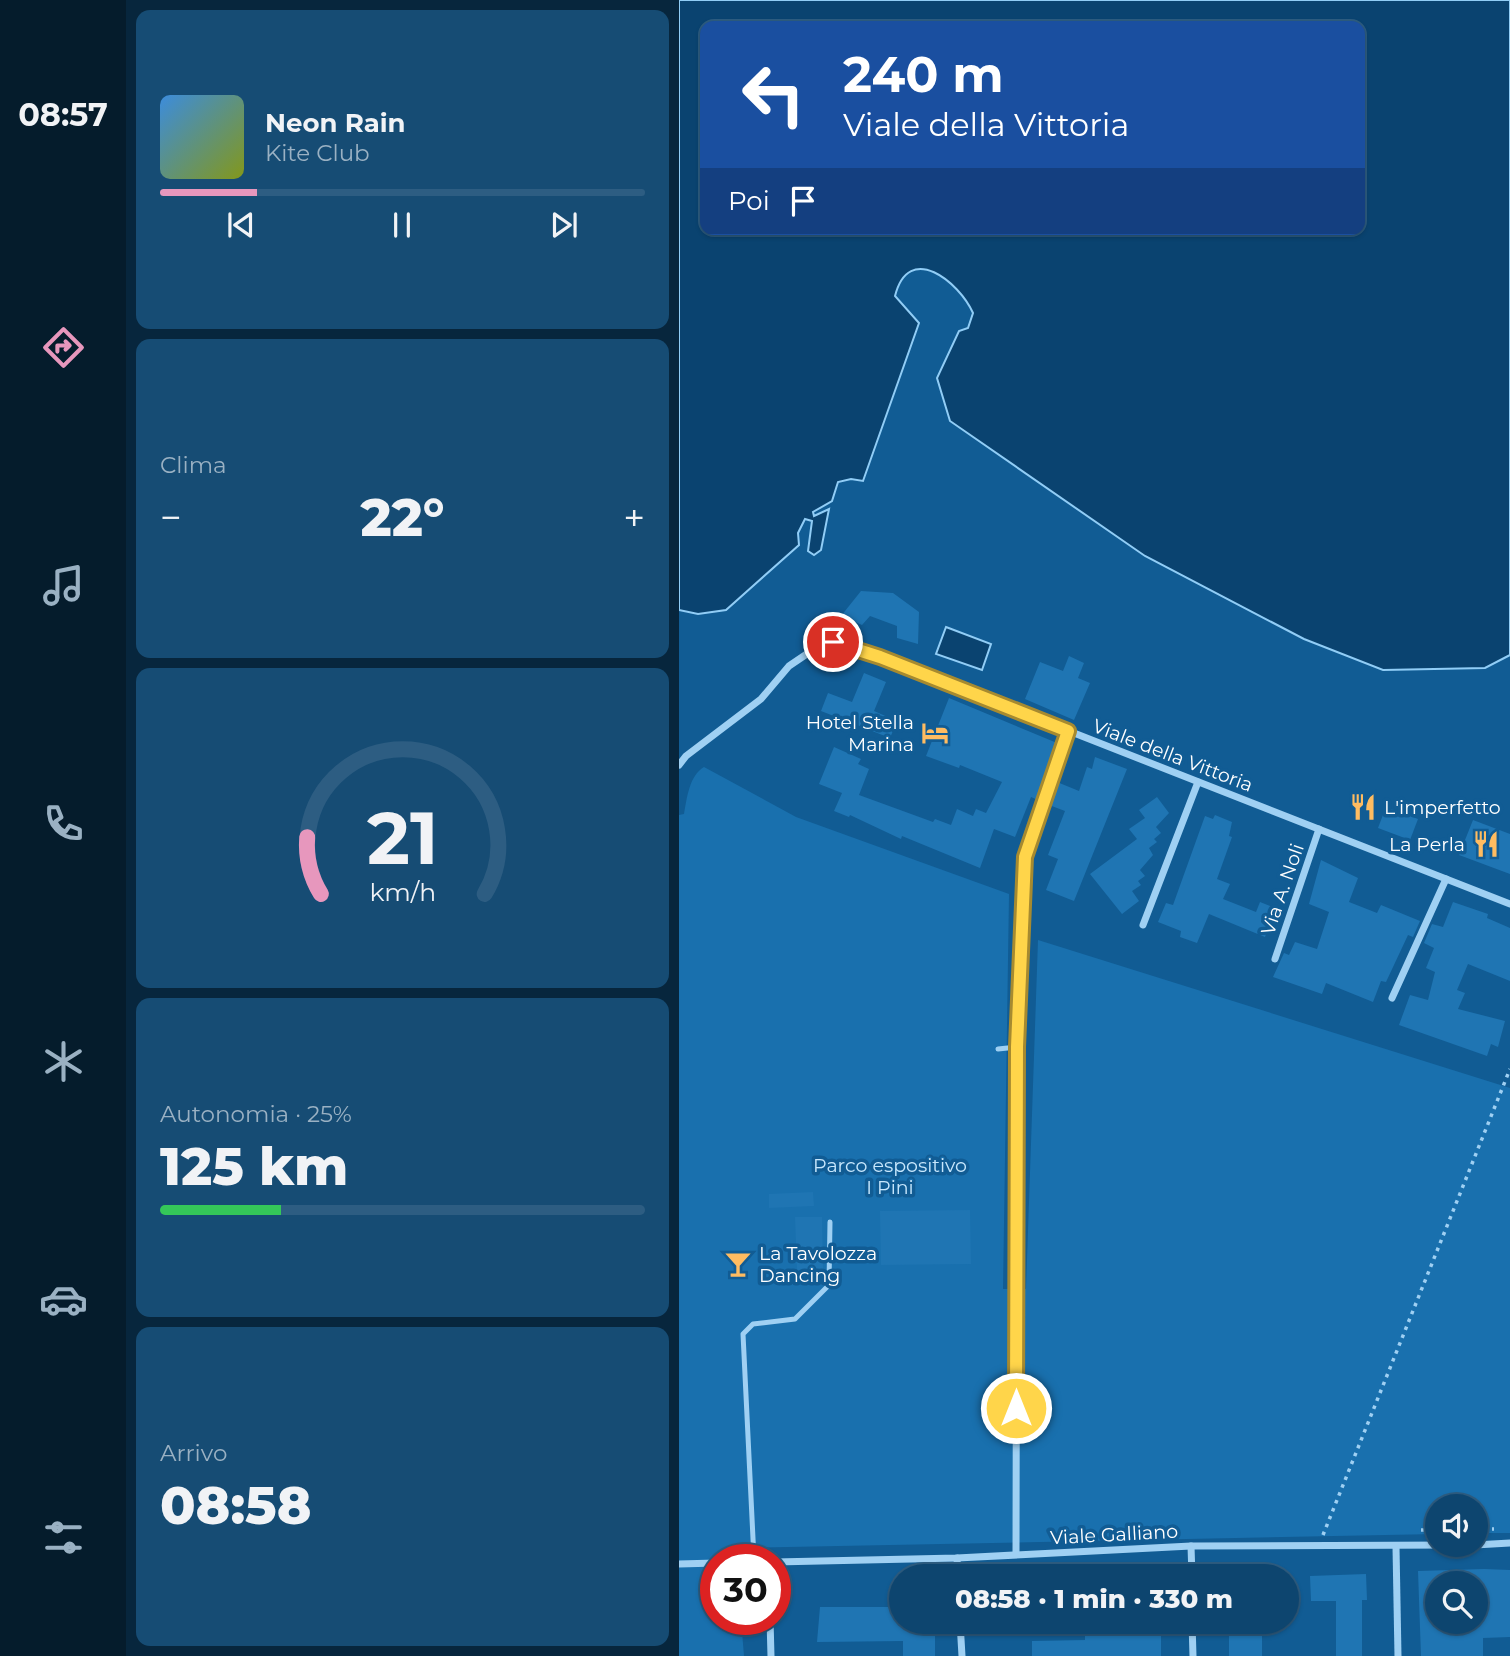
<!DOCTYPE html>
<html lang="it">
<head>
<meta charset="utf-8">
<style>
	:root { --surface:#0d456f; --page:#164c74; --text:#f1f3f6; --muted:#9ab1c3; --line:#2d5d82; --accent:#e797bd }
	body { margin:0; font-family:Montserrat,sans-serif; background:var(--page); color:var(--text); height:100vh; display:flex; flex-direction:column; font-size:26px; white-space:nowrap }
	* { box-sizing:border-box; margin:0 }
	p { font-size:23px; color:var(--muted) }
	.icon { flex:none; width:38px; height:38px; fill:none; stroke:currentColor; stroke-width:2; stroke-linecap:round; stroke-linejoin:round }
	.map { position:relative; flex:1; overflow:hidden }
	.details { display:flex; flex-direction:column; gap:10px; padding:10px; background:#07263d; width:553px }
	.details>* { flex:none }
	.top-card { position:absolute; left:21px; top:21px; width:665px; height:214px; border-radius:14px; box-shadow:0 2px 5px #0004,0 0 0 2px var(--line); background:#1a4fa0; color:#fff; overflow:hidden }
	.buttons { position:absolute; left:746px; top:1494px; display:grid; gap:14px }
	.buttons a { display:grid; place-items:center; width:63px; height:63px; border-radius:50%; background:var(--surface); box-shadow:0 2px 5px #0004,0 0 0 2px var(--line); font-size:35px }
	.speed { position:absolute; left:21px; top:1544px; display:flex; gap:14px; font-size:35px; font-weight:700; text-align:center }
	.speed>* { display:grid; place-content:center; width:91px; height:91px; border-radius:50%; background:var(--surface); box-shadow:0 2px 5px #0004,0 0 0 2px var(--line); line-height:1 }
	.speed .limit { border:10px solid #d22; background:#fff; color:#111 }
	.pin { position:absolute; display:grid; place-items:center; width:60px; height:60px; color:#fff; margin:-30px; border:4px solid #fff; border-radius:50%; box-shadow:0 2px 7px #0007 }
	.me { position:absolute; width:77px; margin:-38px; rotate:0deg; stroke-linejoin:round; filter:drop-shadow(0 0 5px #0008) }
	.turn { display:flex; align-items:center; gap:24px; height:147px; padding:0 28px; font-size:32px }
	.turn .icon { width:91px; height:91px; stroke-width:2.5 }
	.turn b { display:block; font-size:49px; line-height:60px }
	.then { display:flex; align-items:center; height:66px; padding:0 28px; background:#0003; gap:14px; font-size:26px }
	.big { font-size:52px; font-weight:800; line-height:1.1 }
	.details .tile { flex:1; display:flex; flex-direction:column; justify-content:center; gap:10px; min-width:0; padding:0 24px; border-radius:14px; background:var(--page) }
	.details .dial { align-items:center; gap:0 }
	.dial svg { height:182px; overflow:visible; fill:none; stroke:var(--line); stroke-width:7; stroke-linecap:round; text-anchor:middle }
	.dial text { fill:var(--text); stroke:none }
	.song { display:flex; align-items:center; gap:21px }
	.cover { width:84px; height:84px; border-radius:10px; background:linear-gradient(135deg,hsl(210 70% 55%),hsl(70 70% 35%)) }
	.played { height:7px; border-radius:4px; background:linear-gradient(90deg,var(--accent) 20%,var(--line) 20%) }
	.keys { display:flex; justify-content:space-around; direction:ltr }
	.heat { display:flex; justify-content:space-between; align-items:center; font-size:38px; direction:ltr }
	.charge { height:10px; border-radius:5px; background:linear-gradient(90deg,#34c759 25%,var(--line) 0) }
	.trip { position:absolute; left:210px; top:1564px; width:410px; height:70px; border-radius:35px; background:var(--surface); box-shadow:0 2px 5px #0004,0 0 0 2px var(--line); font-weight:800; line-height:70px; text-align:center }
	main { display:flex; flex:1; min-height:0 }
	.tabs { display:flex; flex-direction:column; width:126px; justify-content:space-around; align-items:center; background:#051c2c; color:var(--muted) }
	.tabs .icon { width:49px; height:49px }
	.tabs .current { color:var(--accent) }
	.tabs b { font-size:32px; color:var(--text) }
	.map>svg:first-child { display:block }
</style>
</head>
<body>
<main>
<nav class="tabs">
<b>08:57</b>
<svg class="icon current" aria-label="directions" viewBox="0 0 24 24"><path d="M12 3l9 9-9 9-9-9zM9 14v-3h6M13 9l2 2-2 2"/></svg>
<svg class="icon" aria-label="music" viewBox="0 0 24 24"><path d="M9 18V5l10-2v13"/><circle cx="6" cy="18" r="3"/><circle cx="16" cy="16" r="3"/></svg>
<svg class="icon" aria-label="phone" viewBox="0 0 24 24"><path d="M5 4h4l2 5-3 2q2 4 5 5l2-3 5 2v4C11 20 4 13 5 4z"/></svg>
<svg class="icon" aria-label="climate" viewBox="0 0 24 24"><path d="M12 3v18M4 7l16 10M4 17L20 7"/></svg>
<svg class="icon" aria-label="car" viewBox="0 0 24 24"><path d="M5 17H2v-5l4-1 3-4h7l3 4 3 1v5h-3M9 17h6M6 11h13"/><circle cx="7" cy="17" r="2"/><circle cx="17" cy="17" r="2"/></svg>
<svg class="icon" aria-label="filters" viewBox="0 0 24 24"><path d="M4 7h16M4 17h16"/><circle cx="9" cy="7" r="2"/><circle cx="15" cy="17" r="2"/></svg>
</nav>
<section class="details">
<div class="tile">
<div class="song"><i class="cover"></i><div><b>Neon Rain</b><p>Kite Club</p></div></div>
<div class="played"></div>
<div class="keys"><svg class="icon" aria-label="previous" viewBox="0 0 24 24"><path d="M18 5L8 12l10 7zM5 5v14"/></svg><svg class="icon" aria-label="pause" viewBox="0 0 24 24"><path d="M8 5v14M16 5v14"/></svg><svg class="icon" aria-label="next" viewBox="0 0 24 24"><path d="M6 5l10 7-10 7zM19 5v14"/></svg></div>
</div>
<div class="tile"><p>Clima</p>
<div class="heat"><a>−</a><b class="big">22°</b><a>+</a></div>
</div>
<div class="tile dial"><svg viewBox="0 0 100 80">
<path d="M14 69A42 42 0 1 1 86 69"/>
<path d="M14 69A42 42 0 0 1 8 44" stroke="#e797bd"/>
<text x="50" y="56" font-size="32" font-weight="700">21</text>
<text x="50" y="72" font-size="11">km/h</text>
</svg></div>
<div class="tile"><p>Autonomia · 25%</p><b class="big">125 km</b><div class="charge"></div></div>
<div class="tile"><p>Arrivo</p><b class="big">08:58</b></div>
</section>
<div class="map">
<svg width="831" height="1656" viewBox="0 0 831 1656">
	<rect width="100%" height="100%" fill="#115c94"/>
	<!-- green -->
	<path fill="#1970ae" d="M25,767L117,817L330,894L324,1289H347L359,940L831,1088V1533H796V1507H758V1534L58,1548L59,1559H37V1619H62L65,1656H0V815L5,814C8,798 10,776 25,767Z"/>
	<!-- water -->
	<g fill="#0a4370" stroke="#91cdf6" stroke-width="2" fill-rule="evenodd">
		<path d="M0,0H831V655L806,668L704,670L625,639L466,556L271,421L258,378L280,331L289,328L294,313C280,282 230,241 216,296L240,323L184,481L172,479L159,482L153,501L134,512L135,516L150,509L142,550L135,555L129,551L133,521L126,519L119,533L120,545L47,610L19,614L0,610ZM26,26H681V229H26Z"/>
		<path d="M267,627L312,644L303,670L257,654Z"/>
	</g>
	<!-- building -->
	<g fill="#1f75b3" fill-rule="evenodd">
		<path d="M182,591L214,593L240,612L239,644L218,638V626L191,616L183,625L162,616Z"/>
		<path d="M390,656L405,663L399,678L411,683L395,720L346,699L361,662L384,671Z"/>
		<path d="M185,673L207,682L195,711L218,721L211,738L142,711L149,693L173,702Z"/>
		<path d="M270,698L378,743L359,800L352,797L336,837L315,829L301,868L223,836L222,839L171,815L170,817L155,811L163,793L140,784L155,747L182,759L179,764L190,769L180,795L254,822L256,819L272,825L278,809L294,816L297,809L307,813L323,782L281,765L280,768L247,756Z"/>
		<path d="M416,757L448,769L395,901L367,890L379,859L369,855L386,811L370,805L378,782L400,791L408,767L413,769Z"/>
		<path d="M478,797L490,813L477,827L482,833L475,839L478,842L470,848L474,855L461,870L466,876L459,881L462,885L453,891L460,901L443,914L411,874L458,839L450,829L466,818L460,810Z"/>
		<path d="M707,807L739,819L731,840L699,828Z"/>
		<path d="M536,815L553,822L550,836L553,837L538,879L551,884L544,899L577,912L581,902L596,908L586,937L530,914L518,943L501,937L502,931L479,922L487,903L494,905L526,816L534,819Z"/>
		<path d="M794,820L831,834V874L780,855Z"/>
		<path d="M642,860L679,878L670,902L698,913L702,905L741,921L734,937L729,935L707,982L702,981L694,1002L647,983L643,994L594,977L605,953L610,955L616,942L638,949L650,912L630,904Z"/>
		<path d="M774,902L809,914L808,918L831,928V981L789,964L778,990L786,993L779,1009L826,1021L819,1047L812,1044L808,1056L720,1025L731,995L749,1000L756,972L747,968L755,948L745,943L753,924L764,927Z"/>
		<path d="M134,1192L135,1206L90,1208V1194Z"/>
		<path d="M291,1210L292,1264L202,1265L201,1211Z"/>
		<path d="M116,1217H143L144,1271H118Z"/>
		<path d="M805,1569L831,1570V1637L804,1638V1656H742L739,1571ZM758,1584H796V1627L758,1628Z"/>
		<path d="M687,1574L688,1600H683V1656H657V1601H632L631,1576Z"/>
		<path d="M141,1607H222V1622H256V1656H224V1641L138,1642Z"/>
		<path d="M550,1625L583,1626V1656H550Z"/>
		<path d="M467,1629H482V1656H353V1641L406,1640V1633L467,1632Z"/>
	</g>
	<g fill="none" stroke-linecap="round" stroke-linejoin="round">
		<!-- path -->
		<g stroke="#9fd0f3" stroke-width="3.5" stroke-dasharray="3.5 5" stroke-linecap="butt">
			<path d="M796,1529H815"/>
			<path d="M742,1530H758"/>
			<path d="M644,1535L831,1069"/>
		</g>
		<!-- lane -->
		<g stroke="#9fd0f3" stroke-width="5">
			<path d="M319,1049L338,1047"/>
			<path d="M75,1559L64,1334L74,1324L116,1319L150,1285L151,1222"/>
		</g>
		<!-- street -->
		<g stroke="#9fd0f3" stroke-width="7">
			<path d="M0,765L7,756L82,699L110,666L144,643L154,642L201,657L831,904"/>
			<path d="M464,925L519,782"/>
			<path d="M596,959L640,829"/>
			<path d="M713,998L767,879"/>
			<path d="M796,1545L831,1543"/>
			<path d="M512,1546L513,1577"/>
			<path d="M717,1547L719,1656"/>
			<path d="M337,1554L338,1047L346,857L389,731"/>
			<path d="M278,1558L279,1577"/>
			<path d="M96,1562L278,1558L512,1546L774,1545"/>
			<path d="M0,1564L37,1563"/>
			<path d="M91,1619L92,1656"/>
			<path d="M281,1622L283,1656"/>
			<path d="M513,1622L514,1656"/>
		</g>
	</g>
	<g fill="none" stroke-linecap="round" stroke-linejoin="round">
		<defs>
			<path id="route" d="M154,642L201,657L389,731L346,857L338,1047L337,1408"/>
		</defs>
		<!-- route casing -->
		<use href="#route" stroke="#a68a30" stroke-width="18"/>
		<!-- route -->
		<use href="#route" stroke="#ffd54a" stroke-width="12"/>
	</g>
	<!-- icons -->
	<defs>
		<symbol id="hotel-bare" viewBox="-9 -9 18 18"><path d="M-6-4.5h1.5V1H6V5H4.5V3h-9V5H-6ZM-4 0a1.8 1.8 0 1 1 3.6 0ZM.5 0V-2.5h3Q6-2.5 6 0Z" fill="#ffbc61" stroke="#115c94" stroke-width="2.5" paint-order="stroke"/></symbol>
		<symbol id="restaurant-bare" viewBox="-9 -9 18 18"><path d="M-5-6h1v4h1v-4h1v4h1v-4h1v5L-1.5 .5V6h-2V.5L-5-1ZM5-6V6H3V1.5H1.5Q1.5-4 5-6Z" fill="#ffbc61" stroke="#115c94" stroke-width="2.5" paint-order="stroke"/></symbol>
		<symbol id="bar-bare" viewBox="-9 -9 18 18"><path d="M-6-5H6L.8 .8V4.5H3.5V6h-7V4.5H-.8V.8Z" fill="#ffbc61" stroke="#115c94" stroke-width="2.5" paint-order="stroke"/></symbol>
	</defs>
	<g fill-rule="evenodd">
		<use href="#hotel-bare" x="237" y="714" width="38" height="38"/>
		<use href="#restaurant-bare" x="665" y="788" width="38" height="38"/>
		<use href="#restaurant-bare" x="788" y="825" width="38" height="38"/>
		<use href="#bar-bare" x="40" y="1245" width="38" height="38"/>
	</g>
	<g text-anchor="middle" stroke-width="7" stroke-linejoin="round" paint-order="stroke">
		<!-- poi labels -->
		<g font-size="19" fill="#fff" stroke="#115c94" text-anchor="end">
			<text x="235" y="729">Hotel Stella<tspan x="235" dy="22">Marina</tspan></text>
			<text x="705" y="814" text-anchor="start">L'imperfetto</text>
			<text x="786" y="851">La Perla</text>
			<text x="80" y="1260" text-anchor="start">La Tavolozza<tspan x="80" dy="22">Dancing</tspan></text>
		</g>
		<!-- street labels -->
		<g font-size="19" fill="#fff" stroke="#115c94">
			<text transform="translate(494 755) rotate(21)" y="7">Viale della Vittoria</text>
			<text transform="translate(603 889) rotate(-71)" y="7">Via A. Noli</text>
			<text transform="translate(435 1534) rotate(-3)" y="7">Viale Galliano</text>
		</g>
		<!-- park labels -->
		<g font-size="19" fill="#c7e7fd" stroke="#115c94">
			<text x="211" y="1172">Parco espositivo<tspan x="211" dy="22">I Pini</tspan></text>
		</g>
	</g>
</svg>
<div class="buttons">
<a><svg class="icon" aria-label="sound" viewBox="0 0 24 24"><path d="M4 9h4l5-4v14l-5-4H4zM17 9q2 3 0 6"/></svg></a>
<a><svg class="icon" aria-label="search" viewBox="0 0 24 24"><circle cx="10" cy="10" r="6"/><path d="M15 15l6 6"/></svg></a>
</div>
<div class="speed"><div class="limit">30</div></div>
<div class="pin" style="left:154px;top:642px;background:#d93025"><svg class="icon" aria-label="arrive" viewBox="0 0 24 24"><path d="M6 21V4h12l-3 4 3 4H6"/></svg></div>
<svg class="me" style="left:337px;top:1408px" viewBox="-20 -20 40 40"><circle r="17" fill="#ffd54a" stroke="#fff" stroke-width="3"/><path d="M0-11L8 9 0 5-8 9z" fill="#fff"/></svg>
<div class="trip">08:58 · 1 min · 330 m</div>
<div class="top-card">
<div class="turn"><svg class="icon" aria-label="left" viewBox="0 0 24 24"><path d="M17 20v-9H6M10 6l-5 5 5 5"/></svg><div><b>240 m</b>Viale della Vittoria</div></div>
<div class="then">Poi<svg class="icon" aria-label="arrive" viewBox="0 0 24 24"><path d="M6 21V4h12l-3 4 3 4H6"/></svg></div>
</div>
</div>
</main>
</body>
</html>
